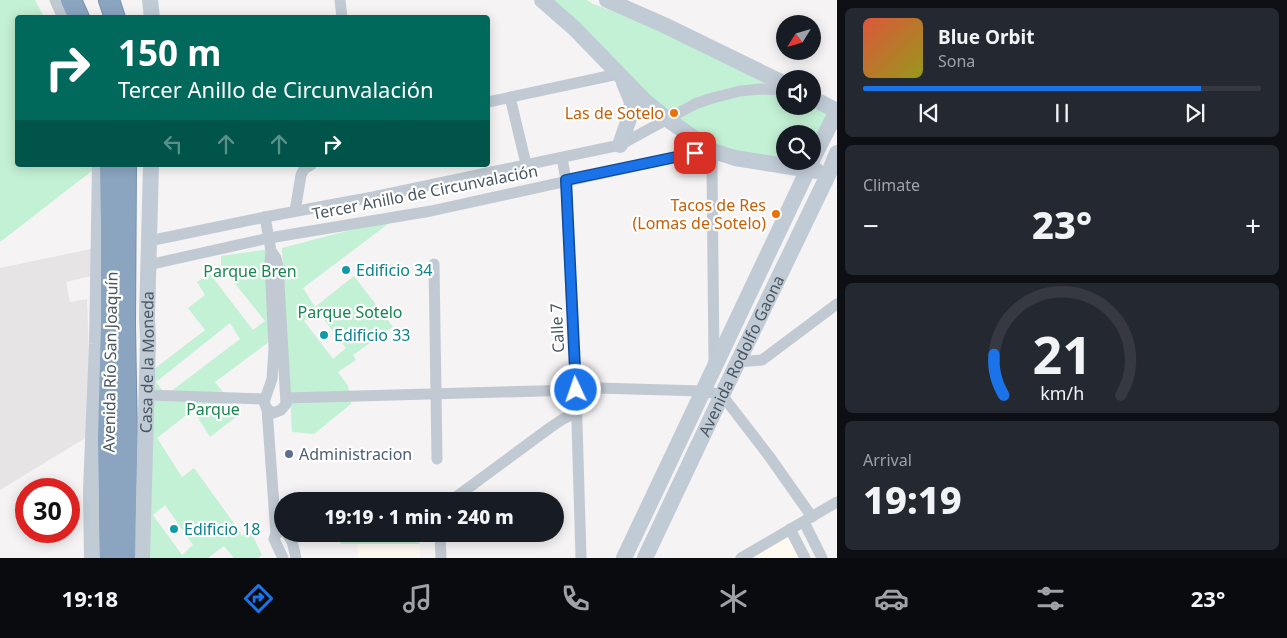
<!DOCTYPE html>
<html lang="en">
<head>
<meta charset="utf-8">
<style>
	:root { --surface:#171b24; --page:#242831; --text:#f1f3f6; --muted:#9ea1a6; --line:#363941; --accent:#1a73e8 }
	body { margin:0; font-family:"Noto Sans",sans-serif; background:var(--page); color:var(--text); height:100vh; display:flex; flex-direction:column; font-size:19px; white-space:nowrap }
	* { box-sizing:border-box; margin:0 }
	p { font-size:16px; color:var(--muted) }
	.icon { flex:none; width:28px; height:28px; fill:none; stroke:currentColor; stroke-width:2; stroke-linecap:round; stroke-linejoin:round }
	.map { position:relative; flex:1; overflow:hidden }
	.side { display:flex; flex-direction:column; gap:8px; padding:8px; background:#0d0f14; width:450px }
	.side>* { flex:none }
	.banner { position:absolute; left:15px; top:15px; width:475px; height:152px; border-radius:5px; box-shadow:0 2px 12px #0003; background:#00695c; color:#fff; overflow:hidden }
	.needle { width:32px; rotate:233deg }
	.controls { position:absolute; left:776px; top:15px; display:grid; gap:10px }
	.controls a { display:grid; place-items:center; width:45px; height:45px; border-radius:50%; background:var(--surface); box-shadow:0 2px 12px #0003; font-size:25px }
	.speed { position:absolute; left:15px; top:478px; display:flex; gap:10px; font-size:25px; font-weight:700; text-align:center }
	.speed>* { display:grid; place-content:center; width:65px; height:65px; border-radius:50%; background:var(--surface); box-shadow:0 2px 12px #0003; line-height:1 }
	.speed .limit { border:8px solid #d22; background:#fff; color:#111 }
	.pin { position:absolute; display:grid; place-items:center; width:42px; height:42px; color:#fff; margin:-21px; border-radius:10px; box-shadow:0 2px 8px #0006 }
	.me { position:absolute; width:55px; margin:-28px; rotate:357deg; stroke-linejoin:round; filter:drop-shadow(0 0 4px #0008) }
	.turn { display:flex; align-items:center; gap:18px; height:105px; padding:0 20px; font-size:22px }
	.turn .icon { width:65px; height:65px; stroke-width:2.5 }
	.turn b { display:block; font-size:35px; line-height:42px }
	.lanes { display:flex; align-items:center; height:48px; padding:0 20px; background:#0003; justify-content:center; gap:25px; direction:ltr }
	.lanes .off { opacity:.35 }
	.big { font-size:38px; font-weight:800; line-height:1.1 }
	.side .card { flex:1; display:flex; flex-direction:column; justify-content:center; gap:8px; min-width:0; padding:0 18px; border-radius:8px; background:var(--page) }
	.side .dial { align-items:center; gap:0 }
	.dial svg { height:130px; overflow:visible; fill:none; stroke:var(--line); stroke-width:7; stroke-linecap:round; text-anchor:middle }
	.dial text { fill:var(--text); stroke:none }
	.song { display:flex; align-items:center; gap:15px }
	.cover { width:60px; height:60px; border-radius:8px; background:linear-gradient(135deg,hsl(10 70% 55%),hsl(60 70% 35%)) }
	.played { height:5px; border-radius:2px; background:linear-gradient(90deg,var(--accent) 85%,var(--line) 85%) }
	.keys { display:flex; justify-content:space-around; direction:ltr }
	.heat { display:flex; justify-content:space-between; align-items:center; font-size:28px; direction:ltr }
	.trip { position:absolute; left:274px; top:492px; width:290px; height:50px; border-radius:25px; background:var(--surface); box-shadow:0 2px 12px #0003; font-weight:800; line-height:50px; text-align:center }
	.dock { display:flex; height:80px; justify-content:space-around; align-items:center; background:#090b0e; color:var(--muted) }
	.dock .icon { width:35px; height:35px }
	.dock .current { color:var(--accent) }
	.dock b { font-size:22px; color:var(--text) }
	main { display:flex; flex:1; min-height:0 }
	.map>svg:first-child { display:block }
</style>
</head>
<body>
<main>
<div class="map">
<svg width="837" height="558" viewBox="0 0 837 558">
	<rect width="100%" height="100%" fill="#f5f3f3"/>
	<!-- commercial -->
	<g fill="#fdf9ef">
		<path d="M789,536L801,558H754Z"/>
		<path d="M357,543L420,544V558H358Z"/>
	</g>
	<!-- education -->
	<path fill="#e6e4e5" d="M91,249V276L66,282L70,302L87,299L92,434L0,490V268Z"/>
	<!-- green -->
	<g fill="#c3f1d5" fill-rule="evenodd">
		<path d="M0,0H35L44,17L18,18V165H93V170L0,242Z"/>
		<path d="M550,0H587L593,4L645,23L785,91V106H812L834,113L813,160L812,134H785V161L726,151L674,119Z"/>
		<path d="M396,218L303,288L315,307L354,276L393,327L353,355L356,360L338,372L348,386L351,404L314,434L292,432L282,248ZM315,308L346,348L333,359L304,321L315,312Z"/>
		<path d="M269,249L270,341L215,382L240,414L210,437L193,410L157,438L182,477L194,468L241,533V536L251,532L262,555L258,558H233V557L224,546L208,558H145L149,373L205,330L188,308L205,295L197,282L210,274L253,330L265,321L221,266V256ZM230,323L240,339L166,395L156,382ZM165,505L193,545L182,555L153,515Z"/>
		<path d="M349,534H413L420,544H341L339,541Z"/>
	</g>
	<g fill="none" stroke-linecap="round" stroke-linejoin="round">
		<defs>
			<g id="highway">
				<path d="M71,0L79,18"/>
				<path d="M109,0L115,18"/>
				<path d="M110,558L108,439L111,324V224L110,165"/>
				<path d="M125,558L127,440L125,325L126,165"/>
			</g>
		</defs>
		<!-- highway casing -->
		<use href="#highway" stroke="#7690ad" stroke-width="22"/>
		<!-- street -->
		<g stroke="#c1cad2" stroke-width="11">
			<path d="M55,0L63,18"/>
			<path d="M340,0L342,18"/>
			<path d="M510,97L526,164"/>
			<path d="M488,102L618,74"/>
			<path d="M713,151L712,169L714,362"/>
			<path d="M562,158L566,180L576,390L581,558"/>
			<path d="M295,211L301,175L304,169L311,165"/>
			<path d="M265,217L271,251L270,263L274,349L272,379L264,402L267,409L273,413L281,410L286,404L278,266L276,258L271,251"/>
			<path d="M149,241L265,217L373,197L620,145L695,104L709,99L740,91L761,89L785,90"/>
			<path d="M434,264L437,459"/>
			<path d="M148,265L269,238L431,211L695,153L708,148"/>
			<path d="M738,362L762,360L837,304"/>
			<path d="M147,395L265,399"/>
			<path d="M286,398L576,390"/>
			<path d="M267,409L276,534"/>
			<path d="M453,501L456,497L551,427L563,419L577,412L583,407L596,388L703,391L722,395L769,456L812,517"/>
			<path d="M804,522L822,558"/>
			<path d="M790,529L805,558"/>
			<path d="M281,531L276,534L274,539L283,558"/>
			<path d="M287,534L292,541L296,558"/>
			<path d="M440,534L441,558"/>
			<path d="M741,558L837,502"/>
		</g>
		<!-- secondary -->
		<g stroke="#c1cbd6" stroke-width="16">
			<path d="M150,0L152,18"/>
			<path d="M542,0L574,28L645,101L667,119L708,148L713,151L735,158L817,171"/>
			<path d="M607,0L664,25L785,84"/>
			<path d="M812,98L837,111"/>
			<path d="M620,145L630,116L632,102L624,83"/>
			<path d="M812,160L837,111"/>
			<path d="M92,558L91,490L97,344L100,165"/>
			<path id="s1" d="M142,558L148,340L147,317L151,165"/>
			<path d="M624,558L812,161"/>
			<path id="s2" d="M645,558L722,395L829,173L837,153"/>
		</g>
		<!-- highway -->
		<use href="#highway" stroke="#8ba5c1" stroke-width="20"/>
	</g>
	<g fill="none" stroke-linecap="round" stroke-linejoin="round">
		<defs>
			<path id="route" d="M576,390L566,180L695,153"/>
		</defs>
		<!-- route casing -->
		<use href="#route" stroke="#114b97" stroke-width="12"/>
		<!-- route -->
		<use href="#route" stroke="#1a73e8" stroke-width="9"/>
	</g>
	<!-- markers -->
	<g fill="#e8710a" stroke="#fff" stroke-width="2">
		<circle cx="674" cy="113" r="5"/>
		<circle cx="776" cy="214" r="5"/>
	</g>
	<g fill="#0f9aa8" stroke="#fff" stroke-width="2">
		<circle cx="346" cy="270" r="5"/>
		<circle cx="324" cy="335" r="5"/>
		<circle cx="174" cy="529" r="5"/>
	</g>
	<circle fill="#5c6f8a" stroke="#fff" stroke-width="2" cx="289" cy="454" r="5"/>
	<g text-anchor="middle" stroke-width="4.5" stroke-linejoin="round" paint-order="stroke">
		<!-- food labels -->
		<g font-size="16" fill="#c56008" stroke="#fff" text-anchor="end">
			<text x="664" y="119">Las de Sotelo</text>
			<text x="766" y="211">Tacos de Res<tspan x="766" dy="18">(Lomas de Sotelo)</tspan></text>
		</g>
		<!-- street labels -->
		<g font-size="16" fill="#4a5661" stroke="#fff">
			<text transform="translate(425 192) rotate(-11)" y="6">Tercer Anillo de Circunvalación</text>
			<text transform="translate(557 328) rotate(-93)" y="6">Calle 7</text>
			<text dy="6" stroke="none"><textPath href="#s2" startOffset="224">Avenida Rodolfo Gaona</textPath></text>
			<text transform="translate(110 362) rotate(-89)" y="6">Avenida Río San Joaquín</text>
			<text dy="6" stroke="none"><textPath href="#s1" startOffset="196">Casa de la Moneda</textPath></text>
		</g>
		<!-- culture labels -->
		<g font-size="16" fill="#0d838f" stroke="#fff" text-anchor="start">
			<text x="356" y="276">Edificio 34</text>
			<text x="334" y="341">Edificio 33</text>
			<text x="184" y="535">Edificio 18</text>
		</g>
		<!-- park labels -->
		<g font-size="16" fill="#17864f" stroke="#fff">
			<text x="250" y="277">Parque Bren</text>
			<text x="350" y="318">Parque Sotelo</text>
			<text x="213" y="415">Parque</text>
		</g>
		<!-- service labels -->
		<g font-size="16" fill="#4e5e75" stroke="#fff" text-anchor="start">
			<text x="299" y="460">Administracion</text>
		</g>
	</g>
</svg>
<div class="controls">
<a><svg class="needle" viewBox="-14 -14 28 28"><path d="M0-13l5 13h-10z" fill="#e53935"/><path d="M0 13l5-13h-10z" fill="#9ea1a6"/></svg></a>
<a><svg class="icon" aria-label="sound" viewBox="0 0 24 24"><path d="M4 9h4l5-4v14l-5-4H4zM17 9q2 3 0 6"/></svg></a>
<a><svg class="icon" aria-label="search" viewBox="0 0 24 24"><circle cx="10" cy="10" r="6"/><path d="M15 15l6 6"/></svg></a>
</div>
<div class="speed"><div class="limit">30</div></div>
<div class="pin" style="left:695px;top:153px;background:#d93025"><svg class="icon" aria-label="arrive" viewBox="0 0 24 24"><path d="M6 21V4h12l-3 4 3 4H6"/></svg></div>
<svg class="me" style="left:576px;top:390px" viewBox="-20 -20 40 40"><circle r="17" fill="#1a73e8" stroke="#fff" stroke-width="3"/><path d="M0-11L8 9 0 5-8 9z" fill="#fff"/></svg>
<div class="trip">19:19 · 1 min · 240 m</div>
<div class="banner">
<div class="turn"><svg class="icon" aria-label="right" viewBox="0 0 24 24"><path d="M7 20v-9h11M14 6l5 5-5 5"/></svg><div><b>150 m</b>Tercer Anillo de Circunvalación</div></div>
<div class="lanes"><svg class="icon off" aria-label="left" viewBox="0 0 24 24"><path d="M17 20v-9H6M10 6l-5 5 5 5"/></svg><svg class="icon off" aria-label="ahead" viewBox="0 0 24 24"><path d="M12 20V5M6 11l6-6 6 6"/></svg><svg class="icon off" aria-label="ahead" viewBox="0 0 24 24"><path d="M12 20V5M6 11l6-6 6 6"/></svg><svg class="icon" aria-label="right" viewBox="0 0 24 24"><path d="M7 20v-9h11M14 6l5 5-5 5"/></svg></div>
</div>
</div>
<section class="side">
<div class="card">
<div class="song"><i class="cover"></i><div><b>Blue Orbit</b><p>Sona</p></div></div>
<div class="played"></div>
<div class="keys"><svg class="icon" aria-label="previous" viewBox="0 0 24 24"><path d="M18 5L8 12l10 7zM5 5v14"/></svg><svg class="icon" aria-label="pause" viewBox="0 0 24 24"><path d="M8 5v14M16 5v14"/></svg><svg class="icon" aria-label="next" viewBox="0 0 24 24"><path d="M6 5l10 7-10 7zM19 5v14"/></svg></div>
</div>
<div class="card"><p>Climate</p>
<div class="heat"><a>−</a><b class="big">23°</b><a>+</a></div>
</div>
<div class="card dial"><svg viewBox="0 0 100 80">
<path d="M14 69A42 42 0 1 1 86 69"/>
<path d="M14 69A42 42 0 0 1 8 44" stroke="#1a73e8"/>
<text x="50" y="56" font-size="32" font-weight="700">21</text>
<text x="50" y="72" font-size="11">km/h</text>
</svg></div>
<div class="card"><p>Arrival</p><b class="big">19:19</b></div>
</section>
</main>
<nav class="dock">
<b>19:18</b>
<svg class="icon current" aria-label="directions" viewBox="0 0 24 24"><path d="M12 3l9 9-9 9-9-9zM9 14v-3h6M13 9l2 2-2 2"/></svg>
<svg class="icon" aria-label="music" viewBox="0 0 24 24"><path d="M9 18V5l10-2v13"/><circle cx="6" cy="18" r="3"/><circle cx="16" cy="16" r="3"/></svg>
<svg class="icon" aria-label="phone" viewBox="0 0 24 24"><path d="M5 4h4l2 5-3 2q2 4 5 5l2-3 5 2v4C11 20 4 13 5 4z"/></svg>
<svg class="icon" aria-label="climate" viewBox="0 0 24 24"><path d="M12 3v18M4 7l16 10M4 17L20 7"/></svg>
<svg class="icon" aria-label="car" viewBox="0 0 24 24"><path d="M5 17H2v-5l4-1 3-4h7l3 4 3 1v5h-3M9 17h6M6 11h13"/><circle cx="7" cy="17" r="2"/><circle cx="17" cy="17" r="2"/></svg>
<svg class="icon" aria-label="filters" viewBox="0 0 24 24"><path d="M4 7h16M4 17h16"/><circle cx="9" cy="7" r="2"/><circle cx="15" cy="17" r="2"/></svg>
<b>23°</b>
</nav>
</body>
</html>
